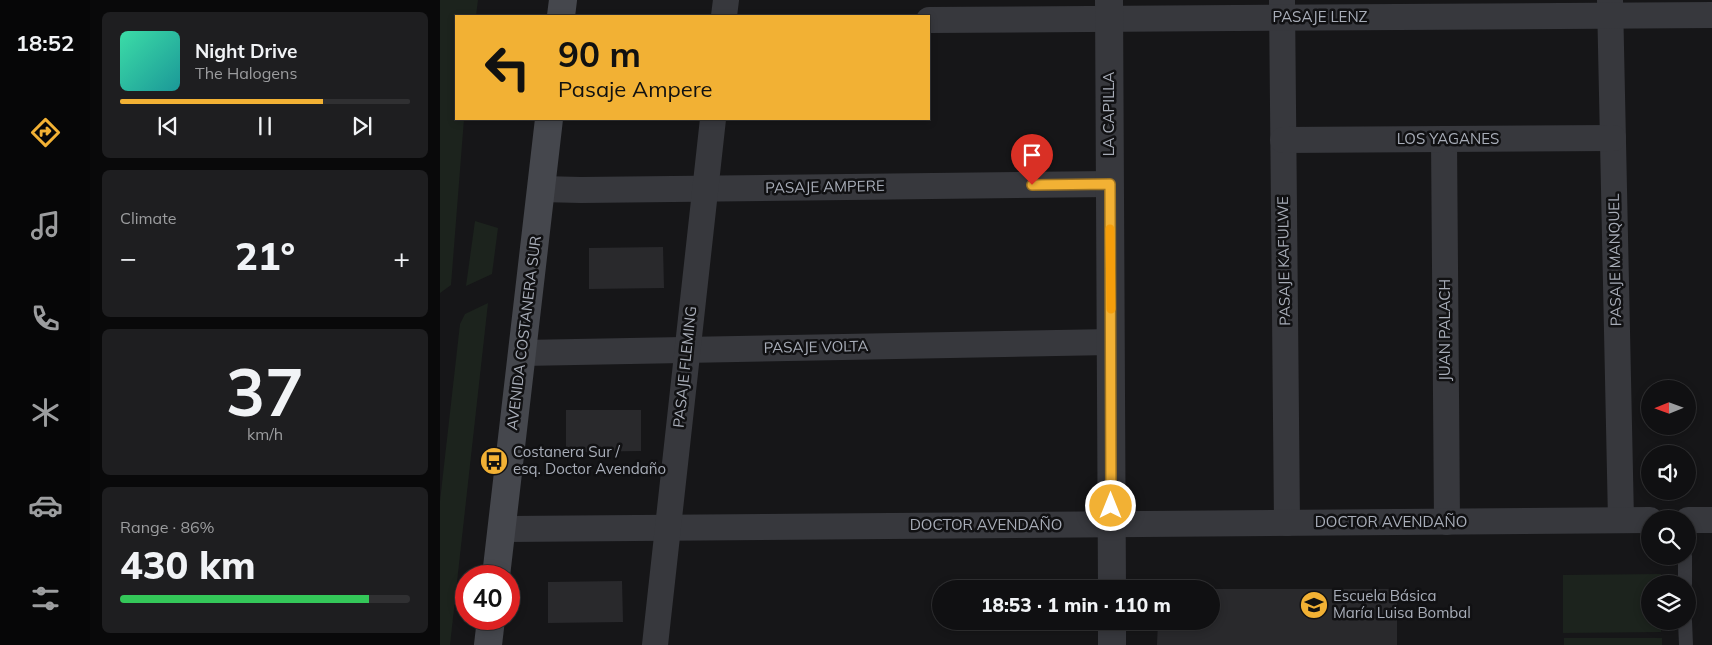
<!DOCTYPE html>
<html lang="en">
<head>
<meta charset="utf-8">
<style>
	:root { --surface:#101012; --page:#1e1e20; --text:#f1f3f6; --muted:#9c9d9f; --line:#303032; --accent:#f2b134 }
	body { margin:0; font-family:Mulish,sans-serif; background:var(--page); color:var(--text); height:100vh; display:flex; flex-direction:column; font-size:19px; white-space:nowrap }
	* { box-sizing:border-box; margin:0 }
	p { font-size:16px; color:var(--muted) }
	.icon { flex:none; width:28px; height:28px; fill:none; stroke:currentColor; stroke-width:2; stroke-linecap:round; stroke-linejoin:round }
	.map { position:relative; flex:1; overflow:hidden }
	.sheet { display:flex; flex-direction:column; gap:12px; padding:12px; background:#09090a; width:350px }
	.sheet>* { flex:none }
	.hud { position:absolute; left:15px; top:15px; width:475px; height:105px; border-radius:0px; box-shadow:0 2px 8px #0003,0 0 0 1px var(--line); background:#f2b134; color:#111; overflow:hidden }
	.needle { width:32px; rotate:269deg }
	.controls { position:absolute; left:1201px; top:380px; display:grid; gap:10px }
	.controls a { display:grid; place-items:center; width:55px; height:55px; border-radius:50%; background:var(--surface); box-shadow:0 2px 8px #0003,0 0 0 1px var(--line); font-size:25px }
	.speed { position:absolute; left:15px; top:565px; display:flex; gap:10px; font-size:25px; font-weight:700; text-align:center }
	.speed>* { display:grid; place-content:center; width:65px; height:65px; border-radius:50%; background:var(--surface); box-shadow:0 2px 8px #0003,0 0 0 1px var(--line); line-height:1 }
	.speed .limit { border:8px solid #d22; background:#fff; color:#111 }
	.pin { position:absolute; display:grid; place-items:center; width:42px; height:42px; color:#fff; margin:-51px -21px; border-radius:50% 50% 50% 0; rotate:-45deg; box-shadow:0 0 5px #0007 }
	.pin .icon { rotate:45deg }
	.me { position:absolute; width:55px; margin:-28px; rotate:0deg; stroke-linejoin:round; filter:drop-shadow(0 0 4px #0008) }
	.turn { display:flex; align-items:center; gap:18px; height:105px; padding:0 20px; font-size:22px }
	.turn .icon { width:65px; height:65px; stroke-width:2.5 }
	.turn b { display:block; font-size:35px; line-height:42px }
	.big { font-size:38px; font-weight:800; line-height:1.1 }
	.sheet .card { flex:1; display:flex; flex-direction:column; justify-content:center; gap:8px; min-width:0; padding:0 18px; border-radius:8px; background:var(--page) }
	.sheet .dial { align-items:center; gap:0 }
	.dial b { font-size:65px; line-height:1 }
	.song { display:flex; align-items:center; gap:15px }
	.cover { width:60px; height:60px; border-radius:8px; background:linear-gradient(135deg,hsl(160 70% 55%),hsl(180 70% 35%)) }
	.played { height:5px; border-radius:2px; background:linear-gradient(90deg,var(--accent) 70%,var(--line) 70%) }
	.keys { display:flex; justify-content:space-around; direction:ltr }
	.heat { display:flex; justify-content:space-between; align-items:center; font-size:28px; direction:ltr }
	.charge { height:8px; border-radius:4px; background:linear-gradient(90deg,#34c759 86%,var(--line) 0) }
	.trip { position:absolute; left:492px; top:580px; width:288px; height:50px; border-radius:25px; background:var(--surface); box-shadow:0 2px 8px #0003,0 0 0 1px var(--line); font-weight:800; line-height:50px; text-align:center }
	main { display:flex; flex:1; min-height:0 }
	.tabs { display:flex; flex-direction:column; width:90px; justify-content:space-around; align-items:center; background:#060607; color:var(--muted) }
	.tabs .icon { width:35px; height:35px }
	.tabs .active { color:var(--accent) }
	.tabs b { font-size:22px; color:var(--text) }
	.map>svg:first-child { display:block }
</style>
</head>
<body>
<main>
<nav class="tabs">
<b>18:52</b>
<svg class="icon active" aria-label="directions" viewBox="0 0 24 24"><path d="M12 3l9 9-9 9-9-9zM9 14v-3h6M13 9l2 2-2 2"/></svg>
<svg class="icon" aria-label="music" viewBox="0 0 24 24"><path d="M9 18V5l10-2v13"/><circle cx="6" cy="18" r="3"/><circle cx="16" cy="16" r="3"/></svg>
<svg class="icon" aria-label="phone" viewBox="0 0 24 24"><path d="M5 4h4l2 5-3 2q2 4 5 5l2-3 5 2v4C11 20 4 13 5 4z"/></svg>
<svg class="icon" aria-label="climate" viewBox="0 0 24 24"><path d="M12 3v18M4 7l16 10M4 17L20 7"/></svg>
<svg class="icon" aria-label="car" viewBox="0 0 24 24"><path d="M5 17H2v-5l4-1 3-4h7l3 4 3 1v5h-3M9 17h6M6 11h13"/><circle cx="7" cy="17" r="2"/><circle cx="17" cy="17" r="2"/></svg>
<svg class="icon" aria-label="filters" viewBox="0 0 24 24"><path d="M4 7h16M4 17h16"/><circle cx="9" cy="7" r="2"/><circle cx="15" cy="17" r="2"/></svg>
</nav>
<section class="sheet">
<div class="card">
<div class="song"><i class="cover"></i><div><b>Night Drive</b><p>The Halogens</p></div></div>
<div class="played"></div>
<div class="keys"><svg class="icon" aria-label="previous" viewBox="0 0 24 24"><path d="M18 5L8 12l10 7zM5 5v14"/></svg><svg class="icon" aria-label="pause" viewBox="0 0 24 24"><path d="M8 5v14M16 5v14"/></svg><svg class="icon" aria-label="next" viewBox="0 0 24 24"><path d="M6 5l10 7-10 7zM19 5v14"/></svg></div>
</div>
<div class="card"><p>Climate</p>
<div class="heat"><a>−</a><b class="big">21°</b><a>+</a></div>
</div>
<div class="card dial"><b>37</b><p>km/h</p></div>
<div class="card"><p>Range · 86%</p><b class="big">430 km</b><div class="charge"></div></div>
</section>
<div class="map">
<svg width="1272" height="645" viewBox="0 0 1272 645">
	<rect width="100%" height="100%" fill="#161618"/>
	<!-- green -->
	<g fill="#1c231d">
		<path d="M0,0H38L36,16H16V119H24L11,285L0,293Z"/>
		<path d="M35,221L58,228L52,274L26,286Z"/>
		<path d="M48,303L10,645H0V501L20,324L25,314Z"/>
		<path d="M1221,574V584H1210V621H1221V632L1123,633V575Z"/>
		<rect x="1124" y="638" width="98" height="7"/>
	</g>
	<!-- building -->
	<g fill="#29292c">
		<path d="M223,247L224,288L149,289V248Z"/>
		<path d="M126,410H201V451L126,452Z"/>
		<path d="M182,581L183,622L108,623V582Z"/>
		<path d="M771,589H957V645H717L718,621H771Z"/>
	</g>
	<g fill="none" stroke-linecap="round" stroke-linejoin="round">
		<!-- service -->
		<g stroke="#37383d" stroke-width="14">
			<path d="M1245,556V584"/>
			<path d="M1245,621L1246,645"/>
		</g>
		<!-- minor -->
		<g stroke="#37383d" stroke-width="26">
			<path d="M1170,0L1181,520"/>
			<path d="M842,1L847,523"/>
			<path d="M284,16L286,0"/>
			<path d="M489,20L1272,15"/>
			<path d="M1004,139L1007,522"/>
			<path d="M843,140L1173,138"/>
			<path d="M101,189L141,190L670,184"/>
			<path d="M82,353L671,342"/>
			<path d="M1248,520H1272"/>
			<path d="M62,529L1210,520"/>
			<path d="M215,645L273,119"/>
		</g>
		<!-- tertiary -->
		<g stroke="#37383d" stroke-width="28">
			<path d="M669,0L672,589"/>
			<path d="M672,621V645"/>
		</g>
		<!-- secondary -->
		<g stroke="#45474d" stroke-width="28">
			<path d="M121,16L123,0"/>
			<path d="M56,576L109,119"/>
			<path d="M48,645L51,619"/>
		</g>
	</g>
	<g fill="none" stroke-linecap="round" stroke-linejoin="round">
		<defs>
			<path id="route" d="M592,185L670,184L671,506"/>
		</defs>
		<!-- route casing -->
		<use href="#route" stroke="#9d7322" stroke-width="12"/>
		<!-- route -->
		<use href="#route" stroke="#f2b134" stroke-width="9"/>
		<!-- slow -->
		<path stroke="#f59e0b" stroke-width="9" d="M670,229L671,309"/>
	</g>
	<!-- icons -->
	<defs>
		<symbol id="bus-disc" viewBox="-11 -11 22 22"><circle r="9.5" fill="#f2b134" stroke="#111113"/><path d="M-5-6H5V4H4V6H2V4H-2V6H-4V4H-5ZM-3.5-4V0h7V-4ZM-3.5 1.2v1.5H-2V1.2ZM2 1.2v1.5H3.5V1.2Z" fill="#111"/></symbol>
		<symbol id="school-disc" viewBox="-11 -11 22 22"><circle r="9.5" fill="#f2b134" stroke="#111113"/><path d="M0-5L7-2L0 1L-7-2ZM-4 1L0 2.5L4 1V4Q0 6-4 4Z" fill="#111"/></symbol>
	</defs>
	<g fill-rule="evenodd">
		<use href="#bus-disc" x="38" y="445" width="32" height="32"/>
		<use href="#school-disc" x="858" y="589" width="32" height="32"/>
	</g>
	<g text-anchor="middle" stroke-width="5" stroke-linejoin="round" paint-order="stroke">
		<!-- street labels -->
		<g font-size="15" fill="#a8adb8" stroke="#111113">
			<text x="880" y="22">PASAJE LENZ</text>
			<text transform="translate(669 114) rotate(-90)" y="5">LA CAPILLA</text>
			<text x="1008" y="144">LOS YAGANES</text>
			<text transform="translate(385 187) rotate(-1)" y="5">PASAJE AMPERE</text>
			<text transform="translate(1175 260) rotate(-91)" y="5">PASAJE MANQUEL</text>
			<text transform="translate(844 261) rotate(-91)" y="5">PASAJE KAFULWE</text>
			<text transform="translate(1005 330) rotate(-90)" y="5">JUAN PALACH</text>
			<text transform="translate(84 333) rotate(-83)" y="5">AVENIDA COSTANERA SUR</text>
			<text transform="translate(376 347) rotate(-1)" y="5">PASAJE VOLTA</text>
			<text transform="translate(245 367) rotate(-84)" y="5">PASAJE FLEMING</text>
			<text x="951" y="527">DOCTOR AVENDAÑO</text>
			<text x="546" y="530">DOCTOR AVENDAÑO</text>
		</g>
		<!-- poi labels -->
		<g font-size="15" fill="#a8adb8" stroke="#111113" text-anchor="start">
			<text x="73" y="457">Costanera Sur /<tspan x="73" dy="17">esq. Doctor Avendaño</tspan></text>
			<text x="893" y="601">Escuela Básica<tspan x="893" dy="17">María Luisa Bombal</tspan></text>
		</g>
	</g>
</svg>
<div class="controls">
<a><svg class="needle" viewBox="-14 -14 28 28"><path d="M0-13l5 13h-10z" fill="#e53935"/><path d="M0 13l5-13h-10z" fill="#9c9d9f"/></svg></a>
<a><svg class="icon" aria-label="sound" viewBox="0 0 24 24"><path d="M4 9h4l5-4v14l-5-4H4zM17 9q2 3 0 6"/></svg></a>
<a><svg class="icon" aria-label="search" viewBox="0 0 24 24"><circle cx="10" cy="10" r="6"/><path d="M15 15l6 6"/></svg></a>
<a><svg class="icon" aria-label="layers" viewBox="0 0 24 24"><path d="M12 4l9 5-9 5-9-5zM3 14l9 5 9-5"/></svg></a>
</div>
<div class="speed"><div class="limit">40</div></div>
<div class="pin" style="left:592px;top:185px;background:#d93025"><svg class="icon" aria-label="arrive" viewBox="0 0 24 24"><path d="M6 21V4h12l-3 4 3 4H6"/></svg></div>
<svg class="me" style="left:671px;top:506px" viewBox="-20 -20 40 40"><circle r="17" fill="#f2b134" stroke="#fff" stroke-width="3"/><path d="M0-11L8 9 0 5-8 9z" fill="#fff"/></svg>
<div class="trip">18:53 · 1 min · 110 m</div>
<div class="hud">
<div class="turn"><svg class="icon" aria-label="left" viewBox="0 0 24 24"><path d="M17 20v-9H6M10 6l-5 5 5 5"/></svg><div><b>90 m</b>Pasaje Ampere</div></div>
</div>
</div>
</main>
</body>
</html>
